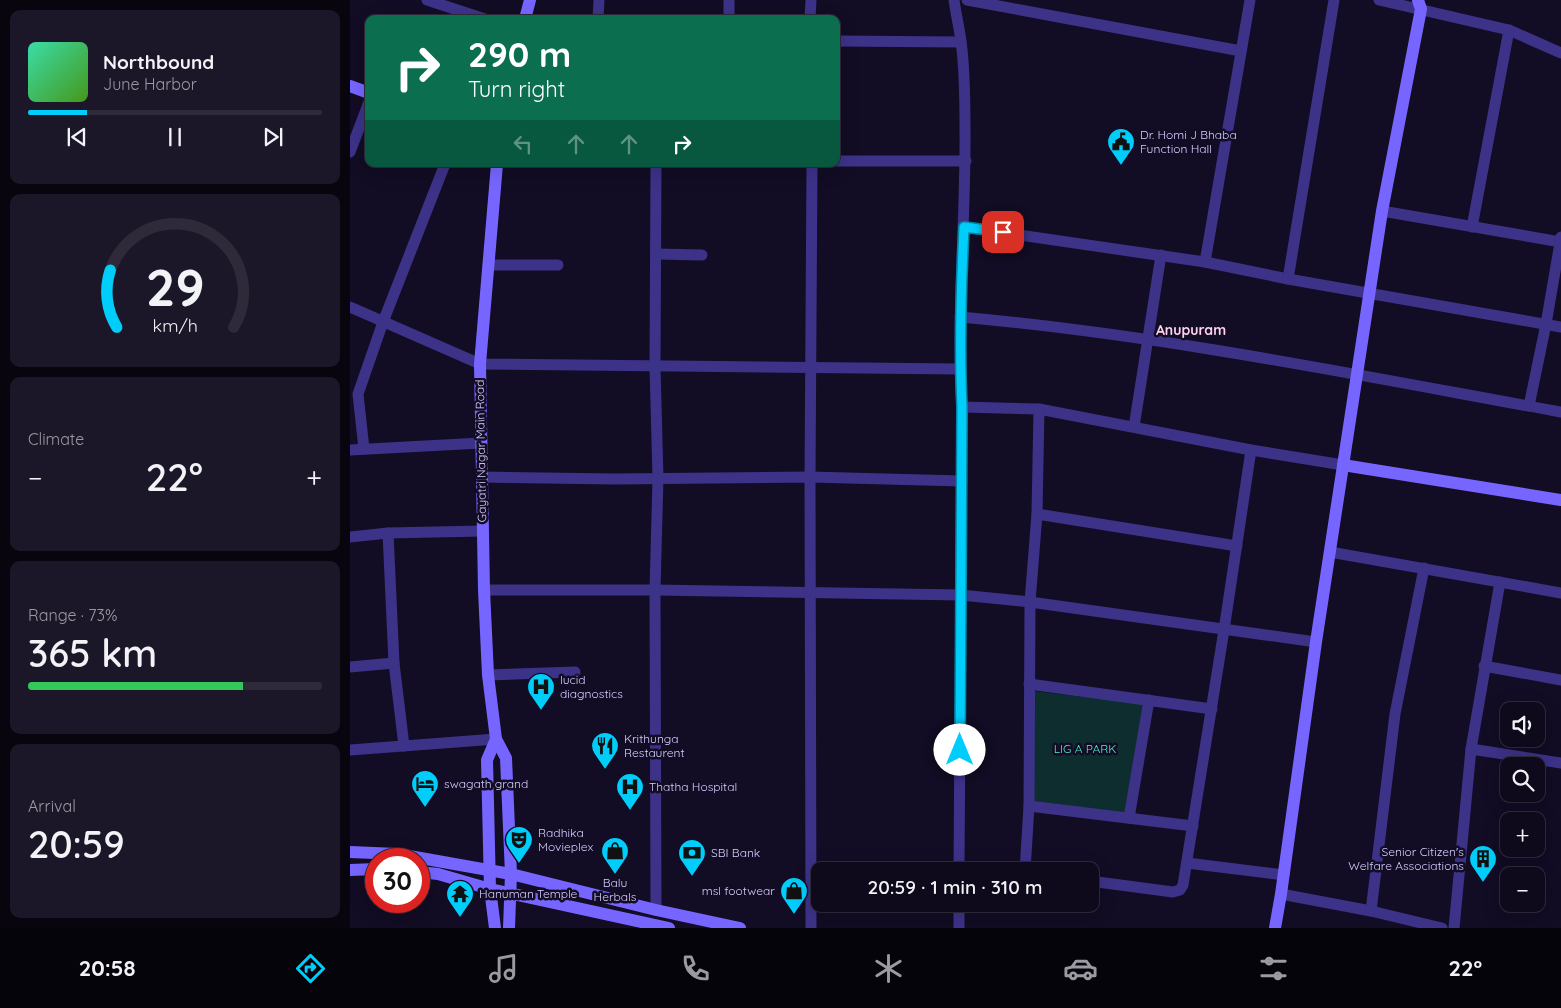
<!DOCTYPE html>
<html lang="en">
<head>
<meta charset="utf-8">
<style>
	:root { --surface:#0e091b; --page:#1c1728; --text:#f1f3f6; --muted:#9b9aa3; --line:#2e2a3a; --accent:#00cdfa }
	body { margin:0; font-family:Quicksand,sans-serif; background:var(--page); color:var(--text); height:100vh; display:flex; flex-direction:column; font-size:19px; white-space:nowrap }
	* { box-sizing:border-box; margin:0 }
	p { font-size:16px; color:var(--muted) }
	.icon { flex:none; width:28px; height:28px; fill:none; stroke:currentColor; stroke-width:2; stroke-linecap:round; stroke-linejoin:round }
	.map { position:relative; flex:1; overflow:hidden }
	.panel { display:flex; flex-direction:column; gap:10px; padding:10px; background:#08050f; width:350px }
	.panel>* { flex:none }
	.hud { position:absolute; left:15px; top:15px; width:475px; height:152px; border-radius:10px; box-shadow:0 5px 20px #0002,0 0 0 1px var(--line); background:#0b6e4f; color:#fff; overflow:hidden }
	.buttons { position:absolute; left:1150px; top:702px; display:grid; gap:10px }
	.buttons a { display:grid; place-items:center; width:45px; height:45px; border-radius:10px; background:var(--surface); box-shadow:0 5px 20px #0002,0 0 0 1px var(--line); font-size:25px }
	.speed { position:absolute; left:15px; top:848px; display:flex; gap:10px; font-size:25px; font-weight:700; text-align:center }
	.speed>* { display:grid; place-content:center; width:65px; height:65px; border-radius:50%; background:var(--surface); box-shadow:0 5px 20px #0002,0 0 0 1px var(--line); line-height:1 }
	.speed .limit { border:8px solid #d22; background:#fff; color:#111 }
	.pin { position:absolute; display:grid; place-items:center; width:42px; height:42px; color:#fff; margin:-21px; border-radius:10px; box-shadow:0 2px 8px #0006 }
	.me { position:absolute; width:55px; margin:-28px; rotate:0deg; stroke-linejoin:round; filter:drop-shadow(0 0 4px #0008) }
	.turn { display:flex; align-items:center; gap:18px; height:105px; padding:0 20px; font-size:22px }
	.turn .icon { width:65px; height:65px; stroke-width:2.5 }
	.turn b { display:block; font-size:35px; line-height:42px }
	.lanes { display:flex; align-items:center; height:48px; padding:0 20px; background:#0003; justify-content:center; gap:25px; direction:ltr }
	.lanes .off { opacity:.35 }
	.big { font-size:38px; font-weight:600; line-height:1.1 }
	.panel .tile { flex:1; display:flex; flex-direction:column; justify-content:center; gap:8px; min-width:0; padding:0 18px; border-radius:10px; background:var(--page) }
	.panel .dial { align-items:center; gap:0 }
	.dial svg { height:130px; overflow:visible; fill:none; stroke:var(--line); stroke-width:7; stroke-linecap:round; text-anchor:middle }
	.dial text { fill:var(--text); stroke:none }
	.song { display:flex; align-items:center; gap:15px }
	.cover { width:60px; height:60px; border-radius:8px; background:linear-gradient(135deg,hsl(160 70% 55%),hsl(100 70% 35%)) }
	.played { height:5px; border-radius:2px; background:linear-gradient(90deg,var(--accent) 20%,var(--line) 20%) }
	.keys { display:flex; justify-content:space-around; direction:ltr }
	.heat { display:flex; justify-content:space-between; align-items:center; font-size:28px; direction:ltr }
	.charge { height:8px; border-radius:4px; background:linear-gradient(90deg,#34c759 73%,var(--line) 0) }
	.trip { position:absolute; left:461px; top:862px; width:288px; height:50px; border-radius:10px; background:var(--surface); box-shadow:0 5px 20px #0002,0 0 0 1px var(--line); font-weight:600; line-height:50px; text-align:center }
	.tabs { display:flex; height:80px; justify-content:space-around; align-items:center; background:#06040b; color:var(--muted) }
	.tabs .icon { width:35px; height:35px }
	.tabs .selected { color:var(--accent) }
	.tabs b { font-size:22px; color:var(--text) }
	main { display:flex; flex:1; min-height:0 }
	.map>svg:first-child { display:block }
</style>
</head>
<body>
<main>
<section class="panel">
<div class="tile">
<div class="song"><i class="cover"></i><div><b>Northbound</b><p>June Harbor</p></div></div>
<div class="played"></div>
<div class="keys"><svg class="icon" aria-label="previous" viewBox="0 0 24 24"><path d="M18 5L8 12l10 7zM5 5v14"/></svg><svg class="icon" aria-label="pause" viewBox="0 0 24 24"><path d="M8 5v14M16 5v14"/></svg><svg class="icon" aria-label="next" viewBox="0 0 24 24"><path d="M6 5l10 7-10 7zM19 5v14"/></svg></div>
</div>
<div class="tile dial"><svg viewBox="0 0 100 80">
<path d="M14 69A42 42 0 1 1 86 69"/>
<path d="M14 69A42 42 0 0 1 10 34" stroke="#00cdfa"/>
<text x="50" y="56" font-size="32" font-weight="700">29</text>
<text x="50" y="72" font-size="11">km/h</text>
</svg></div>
<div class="tile"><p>Climate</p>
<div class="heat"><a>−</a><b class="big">22°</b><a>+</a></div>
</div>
<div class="tile"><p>Range · 73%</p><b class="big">365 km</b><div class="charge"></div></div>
<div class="tile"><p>Arrival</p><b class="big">20:59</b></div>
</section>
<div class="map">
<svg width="1211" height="928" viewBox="0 0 1211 928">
	<rect width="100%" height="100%" fill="#120c24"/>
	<!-- green -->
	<path fill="#0e2d2f" d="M683,691L793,704L775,814L684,802Z"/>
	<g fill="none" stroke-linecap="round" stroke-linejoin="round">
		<!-- street -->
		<g stroke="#3c3288" stroke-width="11">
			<path d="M77,0L135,19"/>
			<path d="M379,0V19"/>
			<path d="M604,0C606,14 609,27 611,41C615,70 615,100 615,129C616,221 606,314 612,407L609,871"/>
			<path d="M617,0L891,51"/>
			<path d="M1029,0L1159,30L1211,53"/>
			<path d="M248,19L249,0"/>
			<path d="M460,19L461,0"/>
			<path d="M486,41L611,42"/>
			<path d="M0,152L19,102"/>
			<path d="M486,161H616"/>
			<path d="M1032,211L1211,242"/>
			<path d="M614,227L855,262L938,279L1211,327"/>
			<path d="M1122,227L1159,30"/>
			<path d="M306,254L352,255"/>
			<path d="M855,262L900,0"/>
			<path d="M138,265H208"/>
			<path d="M938,279L984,0"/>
			<path d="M0,307L130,364L610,369"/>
			<path d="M610,317C812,335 1012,376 1211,412"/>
			<path d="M1179,406L1196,324L1211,237"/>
			<path d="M612,407L689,409L901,450L993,465"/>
			<path d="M784,427L811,255"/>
			<path d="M14,449L8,394L33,322L95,164"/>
			<path d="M0,450L131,443"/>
			<path d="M132,477L265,479L460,477L612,481"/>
			<path d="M687,514L887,546"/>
			<path d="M38,533L44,663L54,746"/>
			<path d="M0,537L38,533L133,531"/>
			<path d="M980,552L1211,593"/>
			<path d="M134,590H305L611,595L680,602L966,642"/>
			<path d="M1134,666L1211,680"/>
			<path d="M0,667L44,663"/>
			<path d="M138,675L225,672"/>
			<path d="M679,684L862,709"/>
			<path d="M1121,749L1211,763"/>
			<path d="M0,750L146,739"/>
			<path d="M679,806L843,826"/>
			<path d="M779,818L799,700"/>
			<path d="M837,863L934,875"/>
			<path d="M609,866L659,871"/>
			<path d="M675,871L679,806L680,602L687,514L689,409"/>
			<path d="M740,881L823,892L830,890L833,885L874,630L901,450"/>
			<path d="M931,894L1021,911L1092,928"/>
			<path d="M306,910L305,590L308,478L305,367L306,164"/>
			<path d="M1021,911L1045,714L1074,568"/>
			<path d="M461,928L460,477L462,164"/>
			<path d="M609,928V904"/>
			<path d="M1104,928L1121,749L1150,582"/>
		</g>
		<!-- secondary -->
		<g stroke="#7666ff" stroke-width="12">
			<path d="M175,19L180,0"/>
			<path d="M0,86L19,93"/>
			<path d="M147,164L130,364L134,590L138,675L146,739L156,758L161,874L159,928"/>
			<path d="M993,465L1211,500"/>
			<path d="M0,852L48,854L161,874L306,910L390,928"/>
			<path d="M0,870L26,869"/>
			<path d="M69,872L88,874L140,889L319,928"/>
			<path d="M145,928L140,889L137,760L146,739"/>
			<path d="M925,928L931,894L966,642L1032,211L1071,9L1068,0"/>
		</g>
	</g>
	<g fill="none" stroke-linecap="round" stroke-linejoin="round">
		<defs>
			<path id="route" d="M610,750L612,407C609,347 611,287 614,227L653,232"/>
		</defs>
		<!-- route casing -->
		<use href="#route" stroke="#0085a2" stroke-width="12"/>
		<!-- route -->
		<use href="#route" stroke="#00cdfa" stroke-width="9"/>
	</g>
	<!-- icons -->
	<defs>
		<symbol id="civic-pin" viewBox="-11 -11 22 30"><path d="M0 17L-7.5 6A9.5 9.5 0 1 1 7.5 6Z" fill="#00cdfa" stroke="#120c24"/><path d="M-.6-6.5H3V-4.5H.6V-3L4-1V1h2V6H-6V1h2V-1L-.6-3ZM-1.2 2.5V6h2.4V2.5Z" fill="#111"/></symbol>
		<symbol id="hospital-pin" viewBox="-11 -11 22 30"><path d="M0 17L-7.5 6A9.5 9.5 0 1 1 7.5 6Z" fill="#00cdfa" stroke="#120c24"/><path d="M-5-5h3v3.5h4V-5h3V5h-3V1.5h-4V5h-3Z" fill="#111"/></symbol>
		<symbol id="restaurant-pin" viewBox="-11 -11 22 30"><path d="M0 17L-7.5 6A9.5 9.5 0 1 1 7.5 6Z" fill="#00cdfa" stroke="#120c24"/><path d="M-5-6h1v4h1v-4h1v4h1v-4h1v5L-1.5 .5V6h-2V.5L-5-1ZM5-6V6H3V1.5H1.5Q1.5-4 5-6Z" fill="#111"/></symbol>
		<symbol id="hotel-pin" viewBox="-11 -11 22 30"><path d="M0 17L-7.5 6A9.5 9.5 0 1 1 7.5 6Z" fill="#00cdfa" stroke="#120c24"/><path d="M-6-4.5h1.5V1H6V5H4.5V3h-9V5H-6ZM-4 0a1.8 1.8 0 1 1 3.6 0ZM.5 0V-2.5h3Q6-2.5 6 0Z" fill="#111"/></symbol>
		<symbol id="theatre-pin" viewBox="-11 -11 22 30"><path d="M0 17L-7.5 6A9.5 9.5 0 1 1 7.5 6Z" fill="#00cdfa" stroke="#120c24"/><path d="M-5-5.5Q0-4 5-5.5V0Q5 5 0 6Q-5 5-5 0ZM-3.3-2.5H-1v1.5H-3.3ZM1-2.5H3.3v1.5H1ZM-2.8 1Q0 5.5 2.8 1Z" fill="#111"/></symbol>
		<symbol id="shop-pin" viewBox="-11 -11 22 30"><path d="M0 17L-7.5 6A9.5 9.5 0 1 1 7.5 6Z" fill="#00cdfa" stroke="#120c24"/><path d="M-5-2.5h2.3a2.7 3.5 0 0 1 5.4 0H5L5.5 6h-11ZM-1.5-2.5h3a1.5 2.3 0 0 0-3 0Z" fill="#111"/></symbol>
		<symbol id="bank-pin" viewBox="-11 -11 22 30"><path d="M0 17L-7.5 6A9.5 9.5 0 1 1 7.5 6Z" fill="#00cdfa" stroke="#120c24"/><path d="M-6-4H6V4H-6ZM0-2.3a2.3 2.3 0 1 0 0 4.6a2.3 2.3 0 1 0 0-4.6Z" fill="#111"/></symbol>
		<symbol id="building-pin" viewBox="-11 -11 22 30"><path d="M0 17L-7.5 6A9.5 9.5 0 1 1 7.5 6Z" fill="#00cdfa" stroke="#120c24"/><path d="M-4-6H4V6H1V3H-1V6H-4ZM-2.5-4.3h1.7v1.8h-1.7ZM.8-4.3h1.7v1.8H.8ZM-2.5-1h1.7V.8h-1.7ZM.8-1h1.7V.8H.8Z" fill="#111"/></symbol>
		<symbol id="temple-pin" viewBox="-11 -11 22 30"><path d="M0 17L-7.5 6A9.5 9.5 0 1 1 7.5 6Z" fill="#00cdfa" stroke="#120c24"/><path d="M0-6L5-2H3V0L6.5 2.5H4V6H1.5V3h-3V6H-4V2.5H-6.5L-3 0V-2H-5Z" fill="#111"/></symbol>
	</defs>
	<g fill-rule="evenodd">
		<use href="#civic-pin" x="755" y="126" width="32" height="43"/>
		<use href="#hospital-pin" x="175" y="671" width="32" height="43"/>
		<use href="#restaurant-pin" x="239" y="730" width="32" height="43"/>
		<use href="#hotel-pin" x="59" y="768" width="32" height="43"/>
		<use href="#hospital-pin" x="264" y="771" width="32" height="43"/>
		<use href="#theatre-pin" x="153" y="824" width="32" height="43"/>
		<use href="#shop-pin" x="249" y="835" width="32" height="43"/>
		<use href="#bank-pin" x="326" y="837" width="32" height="43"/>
		<use href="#building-pin" x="1117" y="843" width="32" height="43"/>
		<use href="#shop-pin" x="428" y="875" width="32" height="43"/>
		<use href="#temple-pin" x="94" y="878" width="32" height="43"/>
	</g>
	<g text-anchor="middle" stroke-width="5" stroke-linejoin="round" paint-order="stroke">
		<!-- poi labels -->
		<g font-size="12" fill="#d8cfff" stroke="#120c24" text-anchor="start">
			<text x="790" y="139">Dr. Homi J Bhaba<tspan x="790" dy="14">Function Hall</tspan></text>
			<text x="210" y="684">lucid<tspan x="210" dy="14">diagnostics</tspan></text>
			<text x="274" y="743">Krithunga<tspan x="274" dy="14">Restaurent</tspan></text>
			<text x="94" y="788">swagath grand</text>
			<text x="299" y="791">Thatha Hospital</text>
			<text x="188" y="837">Radhika<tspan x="188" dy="14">Movieplex</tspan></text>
			<text x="1114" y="856" text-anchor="end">Senior Citizen's<tspan x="1114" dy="14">Welfare Associations</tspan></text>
			<text x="361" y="857">SBI Bank</text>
			<text x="265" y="887" text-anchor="middle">Balu<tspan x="265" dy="14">Herbals</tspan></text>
			<text x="425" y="895" text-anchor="end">msl footwear</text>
			<text x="129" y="898">Hanuman Temple</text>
		</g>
		<!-- street labels -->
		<g font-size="12" fill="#d8cfff" stroke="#120c24">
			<text transform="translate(131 451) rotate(-91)" y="4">Gayatri Nagar Main Road</text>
		</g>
		<!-- park labels -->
		<g font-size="12" fill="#4febd0" stroke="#120c24">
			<text x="735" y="753">LIG A PARK</text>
		</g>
		<!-- neighbourhood labels -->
		<g font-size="14" font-weight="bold" fill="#ffd1eb" stroke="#120c24">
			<text x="841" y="335">Anupuram</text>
		</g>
	</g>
</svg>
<div class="buttons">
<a><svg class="icon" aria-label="sound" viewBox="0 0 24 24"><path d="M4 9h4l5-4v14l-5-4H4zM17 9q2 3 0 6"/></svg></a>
<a><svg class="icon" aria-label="search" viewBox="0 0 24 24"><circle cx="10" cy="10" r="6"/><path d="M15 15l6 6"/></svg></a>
<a>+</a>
<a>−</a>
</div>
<div class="speed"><div class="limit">30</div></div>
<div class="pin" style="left:653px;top:232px;background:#d93025"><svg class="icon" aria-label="arrive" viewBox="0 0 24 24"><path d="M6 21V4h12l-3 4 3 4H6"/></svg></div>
<svg class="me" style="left:610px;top:750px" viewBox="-20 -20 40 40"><circle r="19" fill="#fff"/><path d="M0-13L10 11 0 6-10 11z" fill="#00cdfa"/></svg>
<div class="trip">20:59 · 1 min · 310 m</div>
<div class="hud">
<div class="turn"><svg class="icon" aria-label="right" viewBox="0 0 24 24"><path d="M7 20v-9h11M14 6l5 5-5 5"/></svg><div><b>290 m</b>Turn right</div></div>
<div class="lanes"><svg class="icon off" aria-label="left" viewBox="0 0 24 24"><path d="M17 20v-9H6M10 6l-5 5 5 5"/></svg><svg class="icon off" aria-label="ahead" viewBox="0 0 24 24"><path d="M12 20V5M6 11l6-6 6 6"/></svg><svg class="icon off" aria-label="ahead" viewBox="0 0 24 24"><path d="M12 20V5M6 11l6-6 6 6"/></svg><svg class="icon" aria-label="right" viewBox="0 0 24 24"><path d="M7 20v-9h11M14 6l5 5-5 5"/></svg></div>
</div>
</div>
</main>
<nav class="tabs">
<b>20:58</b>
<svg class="icon selected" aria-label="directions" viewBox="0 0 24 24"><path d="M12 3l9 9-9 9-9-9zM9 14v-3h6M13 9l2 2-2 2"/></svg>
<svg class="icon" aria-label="music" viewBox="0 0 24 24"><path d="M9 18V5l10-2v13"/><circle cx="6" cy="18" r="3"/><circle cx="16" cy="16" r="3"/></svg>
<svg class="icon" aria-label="phone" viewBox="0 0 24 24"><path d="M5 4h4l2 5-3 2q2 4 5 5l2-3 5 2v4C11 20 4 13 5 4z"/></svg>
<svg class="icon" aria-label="climate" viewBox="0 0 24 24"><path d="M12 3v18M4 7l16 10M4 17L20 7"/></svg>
<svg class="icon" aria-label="car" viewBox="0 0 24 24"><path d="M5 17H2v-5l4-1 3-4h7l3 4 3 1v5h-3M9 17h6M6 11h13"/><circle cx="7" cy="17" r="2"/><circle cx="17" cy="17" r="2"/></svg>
<svg class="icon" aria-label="filters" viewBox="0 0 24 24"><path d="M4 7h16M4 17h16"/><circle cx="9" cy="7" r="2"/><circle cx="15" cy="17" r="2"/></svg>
<b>22°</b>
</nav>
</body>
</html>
